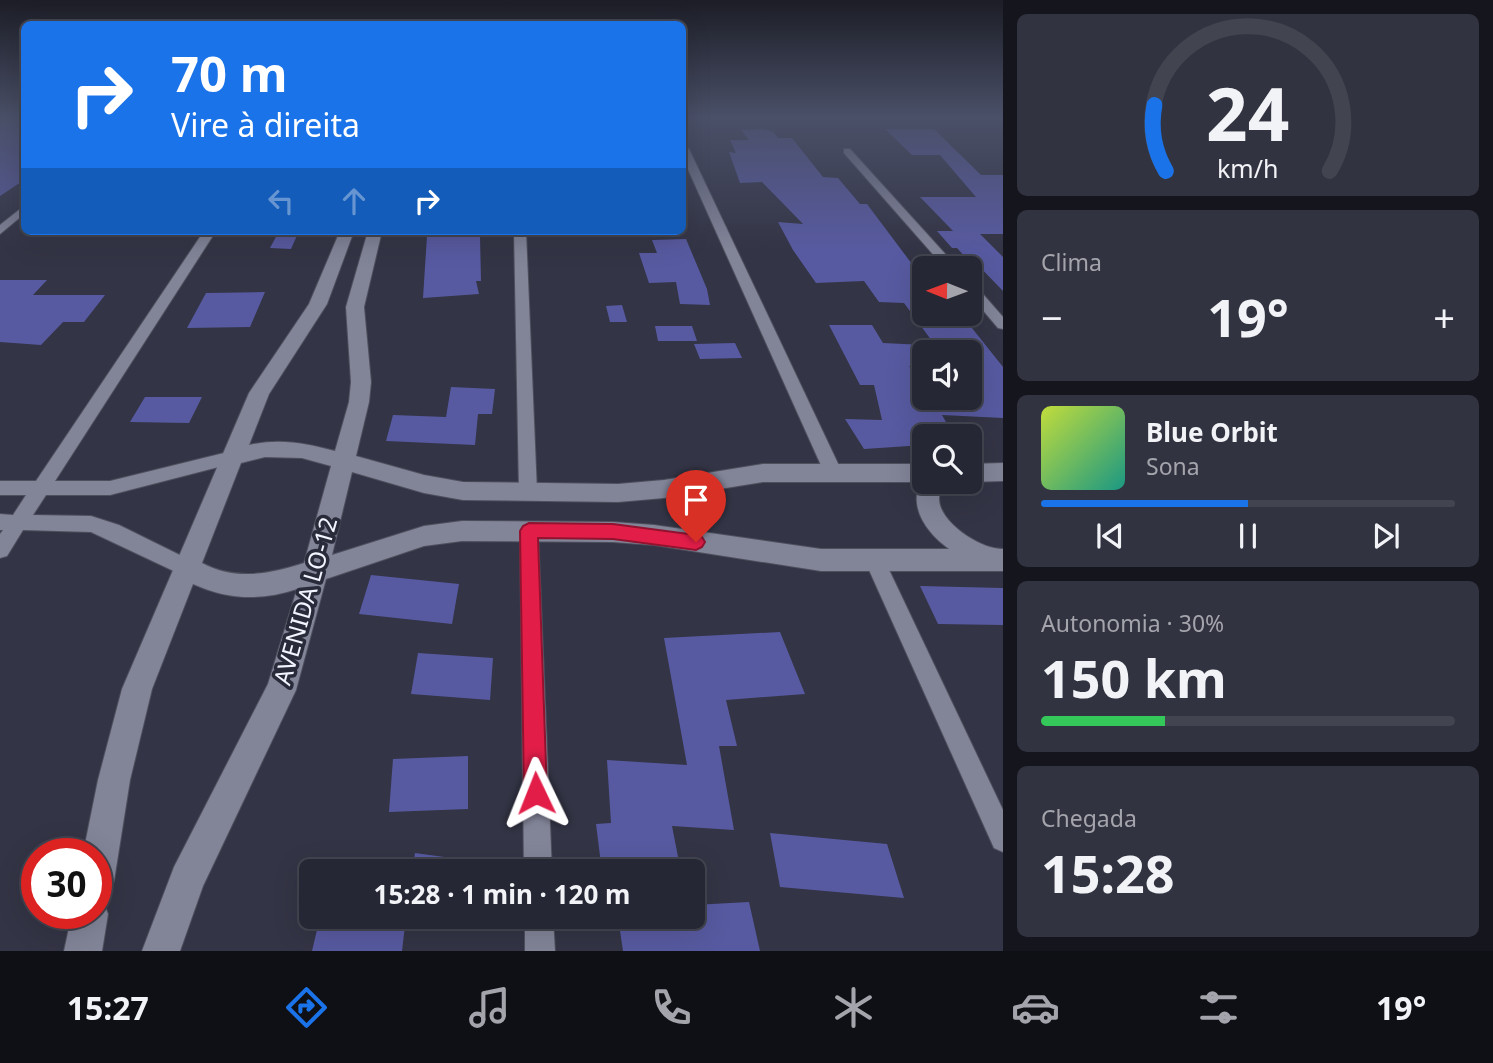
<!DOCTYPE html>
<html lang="pt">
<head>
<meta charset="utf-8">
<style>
	:root { --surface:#262734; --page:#323340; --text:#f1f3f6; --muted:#a4a5ac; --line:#42444f; --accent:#1a73e8 }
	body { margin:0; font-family:"Noto Sans",sans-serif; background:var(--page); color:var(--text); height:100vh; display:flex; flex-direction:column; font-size:26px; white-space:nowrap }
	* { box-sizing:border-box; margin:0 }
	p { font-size:23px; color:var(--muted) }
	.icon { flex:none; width:38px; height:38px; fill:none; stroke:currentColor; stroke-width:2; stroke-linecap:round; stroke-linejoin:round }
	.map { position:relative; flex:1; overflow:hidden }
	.panel { display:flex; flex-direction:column; gap:14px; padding:14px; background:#15151d; width:490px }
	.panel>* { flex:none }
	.banner { position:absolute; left:21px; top:21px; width:665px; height:214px; border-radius:10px; box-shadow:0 7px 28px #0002,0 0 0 2px var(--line); background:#1a73e8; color:#fff; overflow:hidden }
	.needle { width:46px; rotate:271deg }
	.fabs { position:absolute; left:912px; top:256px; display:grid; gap:14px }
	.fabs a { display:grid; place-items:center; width:70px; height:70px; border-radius:10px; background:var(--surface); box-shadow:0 7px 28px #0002,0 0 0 2px var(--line); font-size:35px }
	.speed { position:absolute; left:21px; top:838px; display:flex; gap:14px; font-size:35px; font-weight:700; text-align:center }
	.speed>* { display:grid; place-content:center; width:91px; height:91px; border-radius:50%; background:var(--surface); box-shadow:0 7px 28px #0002,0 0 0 2px var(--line); line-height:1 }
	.speed .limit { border:10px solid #d22; background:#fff; color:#111 }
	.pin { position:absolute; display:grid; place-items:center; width:60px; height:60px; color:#fff; margin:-72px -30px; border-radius:50% 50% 50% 0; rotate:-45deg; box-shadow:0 0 7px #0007 }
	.pin .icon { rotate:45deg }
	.me { position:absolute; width:77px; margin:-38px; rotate:358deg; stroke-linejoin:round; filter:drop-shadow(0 0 5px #0008) }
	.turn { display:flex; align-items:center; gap:24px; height:147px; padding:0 35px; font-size:32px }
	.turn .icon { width:91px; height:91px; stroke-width:2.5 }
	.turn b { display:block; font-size:49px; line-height:60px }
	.lanes { display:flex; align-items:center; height:66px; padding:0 35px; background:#0003; justify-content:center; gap:35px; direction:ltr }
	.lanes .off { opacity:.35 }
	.big { font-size:52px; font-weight:700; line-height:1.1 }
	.panel .tile { flex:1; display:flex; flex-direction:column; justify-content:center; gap:10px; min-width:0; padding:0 24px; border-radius:10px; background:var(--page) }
	.panel .dial { align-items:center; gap:0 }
	.dial svg { height:182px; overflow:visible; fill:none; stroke:var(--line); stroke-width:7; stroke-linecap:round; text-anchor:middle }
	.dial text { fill:var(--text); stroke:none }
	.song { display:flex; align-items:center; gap:21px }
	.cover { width:84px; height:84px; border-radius:10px; background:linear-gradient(135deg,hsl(70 70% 55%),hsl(170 70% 35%)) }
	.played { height:7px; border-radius:4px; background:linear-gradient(90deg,var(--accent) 50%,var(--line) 50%) }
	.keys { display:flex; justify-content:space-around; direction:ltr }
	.heat { display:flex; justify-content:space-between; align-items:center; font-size:38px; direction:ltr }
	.charge { height:10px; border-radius:5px; background:linear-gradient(90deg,#34c759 30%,var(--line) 0) }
	.trip { position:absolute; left:299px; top:859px; width:406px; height:70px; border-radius:10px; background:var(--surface); box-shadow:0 7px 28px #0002,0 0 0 2px var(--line); font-weight:700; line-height:70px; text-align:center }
	.dock { display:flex; height:112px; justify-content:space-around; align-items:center; background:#0f1015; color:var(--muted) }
	.dock .icon { width:49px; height:49px }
	.dock .current { color:var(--accent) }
	.dock b { font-size:32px; color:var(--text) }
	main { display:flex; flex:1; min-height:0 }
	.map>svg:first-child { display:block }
</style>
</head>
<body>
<main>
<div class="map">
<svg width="1003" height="951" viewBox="0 0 1003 951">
	<rect width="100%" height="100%" fill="#333445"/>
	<!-- building -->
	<g fill="#585aa1">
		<path d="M0,117H24V180L0,196Z"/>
		<path d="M763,129L773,132L778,138H792L823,177L838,178L860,204H867L924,280V313H960L1003,367V418L942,415L954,436H924V445L864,449L845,419L882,420L874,385H860L829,325H872L883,343L924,345V366H909L924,386V397H970V352H940L904,303L879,302L864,281L816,283L793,250L778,222L803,224L762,182L740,183L729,152L736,153L730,140H749L741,130Z"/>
		<path d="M885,129H934L981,175H1003V234H980L1003,257V291L972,259H967L957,248H952L937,231H953L920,197H976L940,155H912Z"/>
		<path d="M279,231H299L291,249L270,248Z"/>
		<path d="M427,236H480L481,281H476L479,294L423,298Z"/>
		<path d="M686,239L707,289L710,305L680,304L676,282L649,283L639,253H657L652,240Z"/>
		<path d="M0,280H47L33,295H105L84,322H63L41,345L0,342Z"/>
		<path d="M265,292L250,327L187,328L206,293Z"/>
		<path d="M622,305L627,322H610L606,306Z"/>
		<path d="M655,326H692L697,341H658Z"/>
		<path d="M735,343L742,358L700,359L694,344Z"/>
		<path d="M451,387L495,389L492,414H478L475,445L386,441L393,415L446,417Z"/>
		<path d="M145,397H202L189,423L130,422Z"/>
		<path d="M371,575L459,584L452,624L359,614Z"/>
		<path d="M920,586L1003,588V625L938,624Z"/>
		<path d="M780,632L805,694L726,700L737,746H719L734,830L672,826L681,872H602L596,824L611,823L607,760L687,765L664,638Z"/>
		<path d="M418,653L493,658L490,700L411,694Z"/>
		<path d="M468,756V809L389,812L393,759Z"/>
		<path d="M770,833L887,844L904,898L780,887Z"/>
		<path d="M415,853L481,862L480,872H412Z"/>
		<path d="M749,902L760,951H623L618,917H693V905Z"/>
		<path d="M320,917H406L402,951H312Z"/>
	</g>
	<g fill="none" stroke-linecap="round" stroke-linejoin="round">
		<defs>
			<g id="minor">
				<path d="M682,147L689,149L842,472L839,477H827L824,472L682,156Z"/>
				<path d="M844,149H850L958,268H945L844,153Z"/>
				<path d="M24,206V214L0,234V225Z"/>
				<path d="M204,231H216L55,481H110L232,451L238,452L241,457L238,462L110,495H46L33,515L91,516L119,525L194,562L197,568L194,574L187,577L180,574L91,532L23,530L7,556L0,558V534L3,530H0V514L13,515L26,495H0V481H36Z"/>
				<path d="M514,231H526L537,492L534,497H522L519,492Z"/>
				<path d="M970,284L975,285L1003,317V329L998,328L970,295Z"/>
				<path d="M529,523L536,525L538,531L552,872H524L520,531L522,525Z"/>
				<path d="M875,552L882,555L1003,810V852L994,848L865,561L868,555Z"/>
				<path d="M525,917H553L555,951H525Z"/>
			</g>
			<g id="tertiary">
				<path d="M340,231H354L327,304L269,394L249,445C279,438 306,443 335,451L349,402L351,382L346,307L368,231H382L364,307L371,382L369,402L356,456L424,475L463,482L618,484L664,480L763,464H924V481H943C940,490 937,498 941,508C949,528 982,549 1003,549V571H821L654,545L613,542L462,541L424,546L326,579L296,690L203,886L180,951H142L174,867L268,684L297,589C261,601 228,600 193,584L152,689L130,780L114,881L109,894L97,898L103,901L108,914L102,951H64L72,914H96V854H83L98,780L122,689L249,393L309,304ZM265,457L302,458L331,466L304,563C270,574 235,581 202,563L241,463ZM352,472L424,493L463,500L618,502L664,498L763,482H920C909,509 927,533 949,549H821L654,525L613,522L462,521L424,526L332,555Z"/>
				<path d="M1003,463V481L970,482L968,481L970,464Z"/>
			</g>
		</defs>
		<!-- minor casing -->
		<use href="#minor" stroke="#4f505e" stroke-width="2"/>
		<!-- tertiary casing -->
		<use href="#tertiary" stroke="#4f505e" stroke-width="2"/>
		<!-- minor -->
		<use href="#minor" fill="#828498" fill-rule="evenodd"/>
		<!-- tertiary -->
		<use href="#tertiary" fill="#828498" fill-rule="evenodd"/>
	</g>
	<!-- sky -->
	<linearGradient id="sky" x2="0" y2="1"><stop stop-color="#1c1d26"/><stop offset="0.47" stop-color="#4a5068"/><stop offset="1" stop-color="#4a5068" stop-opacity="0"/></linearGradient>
	<rect width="1003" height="250" fill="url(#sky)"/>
	<!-- route -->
	<path fill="#e11d48" stroke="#92132f" stroke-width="2" d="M529,523L613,524L696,535L702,537L705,542L702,547L696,550L613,539L538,538L547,793L544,801L536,804L527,801L524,793L520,531L523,526Z"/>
	<g text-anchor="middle" stroke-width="7" stroke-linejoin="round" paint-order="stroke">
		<!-- street labels -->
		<g font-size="24" fill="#f2f4ff" stroke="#292a3a">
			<text transform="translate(306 601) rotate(-74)" y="8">AVENIDA LO-12</text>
		</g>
	</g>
</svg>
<div class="fabs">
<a><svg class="needle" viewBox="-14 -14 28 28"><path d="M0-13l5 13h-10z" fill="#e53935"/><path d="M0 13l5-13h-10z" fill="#a4a5ac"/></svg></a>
<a><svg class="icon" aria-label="sound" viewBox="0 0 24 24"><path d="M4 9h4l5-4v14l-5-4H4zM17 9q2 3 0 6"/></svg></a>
<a><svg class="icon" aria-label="search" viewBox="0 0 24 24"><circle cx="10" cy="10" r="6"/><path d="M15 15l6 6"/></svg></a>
</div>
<div class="speed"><div class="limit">30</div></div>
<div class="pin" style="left:696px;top:542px;background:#d93025"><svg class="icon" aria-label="arrive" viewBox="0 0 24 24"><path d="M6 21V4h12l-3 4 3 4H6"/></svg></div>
<svg class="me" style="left:536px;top:793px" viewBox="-20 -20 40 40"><path d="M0-17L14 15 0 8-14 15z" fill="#e11d48" stroke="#fff" stroke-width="4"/></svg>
<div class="trip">15:28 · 1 min · 120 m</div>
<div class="banner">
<div class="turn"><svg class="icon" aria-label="right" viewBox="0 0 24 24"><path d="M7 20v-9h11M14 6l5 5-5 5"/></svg><div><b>70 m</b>Vire à direita</div></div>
<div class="lanes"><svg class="icon off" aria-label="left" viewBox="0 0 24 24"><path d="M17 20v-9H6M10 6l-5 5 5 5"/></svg><svg class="icon off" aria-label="ahead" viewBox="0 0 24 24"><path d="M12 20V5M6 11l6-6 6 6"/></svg><svg class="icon" aria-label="right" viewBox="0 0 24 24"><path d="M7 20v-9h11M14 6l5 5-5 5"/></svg></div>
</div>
</div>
<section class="panel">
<div class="tile dial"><svg viewBox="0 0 100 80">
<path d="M14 69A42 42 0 1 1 86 69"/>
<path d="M14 69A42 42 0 0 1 9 40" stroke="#1a73e8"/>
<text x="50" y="56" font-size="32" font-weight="700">24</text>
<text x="50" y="72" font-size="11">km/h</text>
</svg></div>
<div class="tile"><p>Clima</p>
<div class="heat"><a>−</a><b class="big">19°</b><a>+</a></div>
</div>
<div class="tile">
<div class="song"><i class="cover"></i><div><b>Blue Orbit</b><p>Sona</p></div></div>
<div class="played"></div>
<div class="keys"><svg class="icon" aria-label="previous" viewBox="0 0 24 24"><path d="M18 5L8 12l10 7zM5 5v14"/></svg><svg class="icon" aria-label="pause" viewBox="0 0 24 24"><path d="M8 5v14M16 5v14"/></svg><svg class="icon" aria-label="next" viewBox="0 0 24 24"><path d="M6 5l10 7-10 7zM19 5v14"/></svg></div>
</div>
<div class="tile"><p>Autonomia · 30%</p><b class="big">150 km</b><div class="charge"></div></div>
<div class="tile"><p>Chegada</p><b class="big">15:28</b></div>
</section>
</main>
<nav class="dock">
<b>15:27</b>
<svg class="icon current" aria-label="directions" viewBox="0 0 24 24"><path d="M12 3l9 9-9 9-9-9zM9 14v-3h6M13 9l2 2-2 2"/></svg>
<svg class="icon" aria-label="music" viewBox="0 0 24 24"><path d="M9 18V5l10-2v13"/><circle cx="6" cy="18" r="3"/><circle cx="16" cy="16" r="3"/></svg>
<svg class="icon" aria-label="phone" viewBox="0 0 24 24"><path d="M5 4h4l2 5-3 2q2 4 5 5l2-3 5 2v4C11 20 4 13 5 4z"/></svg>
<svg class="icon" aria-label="climate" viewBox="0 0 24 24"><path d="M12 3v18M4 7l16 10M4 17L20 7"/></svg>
<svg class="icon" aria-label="car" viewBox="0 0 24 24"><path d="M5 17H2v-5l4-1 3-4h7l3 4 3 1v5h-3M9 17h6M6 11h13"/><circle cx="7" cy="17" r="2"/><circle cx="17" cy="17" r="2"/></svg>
<svg class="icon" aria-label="filters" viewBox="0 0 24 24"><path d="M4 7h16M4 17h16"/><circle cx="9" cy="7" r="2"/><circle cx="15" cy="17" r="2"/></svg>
<b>19°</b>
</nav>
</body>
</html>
